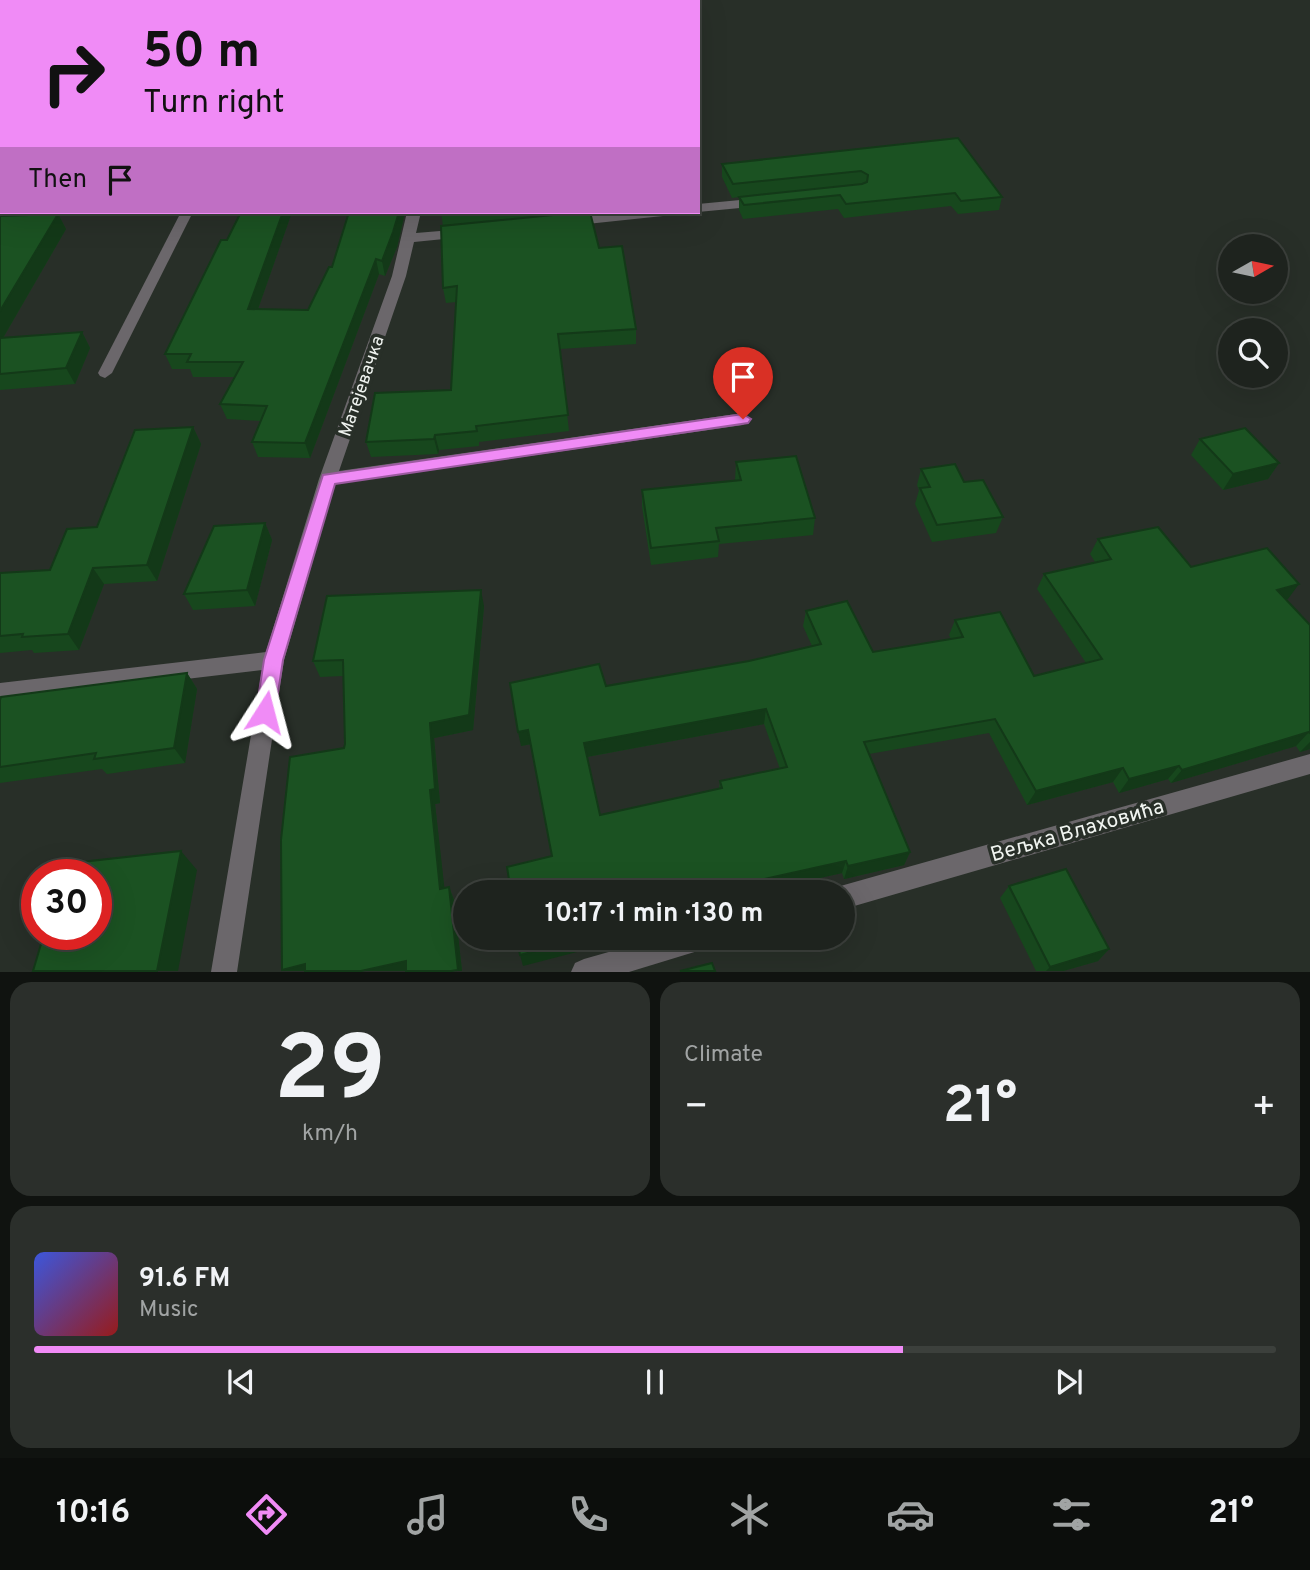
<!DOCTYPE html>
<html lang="en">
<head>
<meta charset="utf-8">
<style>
	:root { --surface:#1e231e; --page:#2b2f2b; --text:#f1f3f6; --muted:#a1a4a4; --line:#3c403c; --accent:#f08bf6 }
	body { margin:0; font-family:Overpass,sans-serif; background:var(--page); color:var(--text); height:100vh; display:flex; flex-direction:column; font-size:26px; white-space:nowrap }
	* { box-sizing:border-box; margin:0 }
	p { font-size:23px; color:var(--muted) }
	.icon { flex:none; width:38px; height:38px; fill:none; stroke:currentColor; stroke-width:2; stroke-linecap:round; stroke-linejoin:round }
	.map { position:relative; height:972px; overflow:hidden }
	.sheet { display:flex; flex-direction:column; gap:10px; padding:10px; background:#101310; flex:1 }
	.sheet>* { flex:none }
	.top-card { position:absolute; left:0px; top:0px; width:700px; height:214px; box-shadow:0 7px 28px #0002,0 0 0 2px var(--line); background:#f08bf6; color:#111; overflow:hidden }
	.needle { width:46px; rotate:81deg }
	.tools { position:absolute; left:1218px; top:234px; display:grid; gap:14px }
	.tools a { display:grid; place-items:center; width:70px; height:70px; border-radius:50%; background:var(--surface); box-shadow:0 7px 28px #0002,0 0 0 2px var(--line); font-size:35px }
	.speed { position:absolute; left:21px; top:859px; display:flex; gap:14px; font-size:35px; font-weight:700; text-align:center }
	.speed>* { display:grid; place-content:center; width:91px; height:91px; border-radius:50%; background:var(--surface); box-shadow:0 7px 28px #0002,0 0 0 2px var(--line); line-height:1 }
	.speed .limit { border:10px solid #d22; background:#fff; color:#111 }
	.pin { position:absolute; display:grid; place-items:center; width:60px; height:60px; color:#fff; margin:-72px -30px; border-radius:50% 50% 50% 0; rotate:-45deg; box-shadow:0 0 7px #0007 }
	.pin .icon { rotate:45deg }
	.me { position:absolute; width:77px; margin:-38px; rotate:9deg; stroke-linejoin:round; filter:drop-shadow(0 0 5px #0008) }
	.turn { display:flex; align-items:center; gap:24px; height:147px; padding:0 28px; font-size:32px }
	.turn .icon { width:91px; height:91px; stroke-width:2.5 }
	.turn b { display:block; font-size:49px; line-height:60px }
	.then { display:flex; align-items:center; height:66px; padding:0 28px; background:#0003; gap:14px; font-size:26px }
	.big { font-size:52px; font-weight:700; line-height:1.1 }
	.sheet .widget { flex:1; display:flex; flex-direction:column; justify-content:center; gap:10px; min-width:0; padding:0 24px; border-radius:21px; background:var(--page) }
	.sheet .dial { align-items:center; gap:0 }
	.dial b { font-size:91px; line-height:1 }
	.song { display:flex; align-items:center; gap:21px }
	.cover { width:84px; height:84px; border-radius:10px; background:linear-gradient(135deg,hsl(230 70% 55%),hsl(0 70% 35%)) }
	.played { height:7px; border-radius:4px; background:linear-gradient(90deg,var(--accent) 70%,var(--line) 70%) }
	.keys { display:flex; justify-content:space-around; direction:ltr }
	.heat { display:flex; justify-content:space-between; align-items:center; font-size:38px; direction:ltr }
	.sheet .tiles { flex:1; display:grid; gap:10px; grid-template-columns:1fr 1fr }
	.widget:last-child { grid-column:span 2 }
	.trip { position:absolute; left:453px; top:880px; width:402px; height:70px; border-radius:35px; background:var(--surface); box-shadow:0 7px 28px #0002,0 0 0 2px var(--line); font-weight:700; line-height:70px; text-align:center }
	.menu { display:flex; height:112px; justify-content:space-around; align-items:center; background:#0c0e0c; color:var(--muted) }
	.menu .icon { width:49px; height:49px }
	.menu .on { color:var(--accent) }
	.menu b { font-size:32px; color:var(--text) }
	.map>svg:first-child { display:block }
</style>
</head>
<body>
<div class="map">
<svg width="1310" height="972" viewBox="0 0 1310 972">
	<rect width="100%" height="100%" fill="#282f28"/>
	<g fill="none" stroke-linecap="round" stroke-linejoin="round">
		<!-- service -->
		<path fill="#6b676b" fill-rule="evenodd" d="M181,212H193L112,373L105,378L100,376L98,373Z"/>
		<!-- minor -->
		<g fill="#6b676b" fill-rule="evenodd">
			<path d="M761,198L766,199V205L761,206L698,212H697L698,204Z"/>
			<path d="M0,209L2,212H32L25,216L0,217Z"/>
			<path d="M407,212H421L416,233L464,229L471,233L464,237L414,242L406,276L339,471L743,413L751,419L743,425L335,484L284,660L237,972H211L262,670L0,701V683L266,652L319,479L392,276Z"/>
			<path d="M628,212H670L663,216L568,226L561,222L568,218Z"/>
			<path d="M1310,754V774L844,909V892H834L835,888L844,885Z"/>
			<path d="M658,938H713L710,947L701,950L629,972H571L575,963L584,959Z"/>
		</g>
	</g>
	<!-- wall -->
	<g fill="#17471d" fill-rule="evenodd">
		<path d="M958,138L1002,197L999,210L958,214L951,206L844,218L838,209L743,219L739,210V197L732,198L722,177V164Z"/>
		<path d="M241,212H292L258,309L308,310L332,267L349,212H405L397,247L385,276L379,274L310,458L258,457L252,442L261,421L227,419L220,404L235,377H193L190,369H172L165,354L227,240Z"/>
		<path d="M441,212H590L599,248L636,329V344L560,349L569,431L479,442V446L439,450L438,454L371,457L366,442L451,390L456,302L446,303L443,288V226Z"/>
		<path d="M58,214L66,229L3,338L82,332L90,348L75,384L0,390V216Z"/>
		<path d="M193,427L201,444L157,581L104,584L79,650L34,653L32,650L0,653V573L50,570L97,527Z"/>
		<path d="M1200,439L1279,463L1268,479L1223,490L1191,455Z"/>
		<path d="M736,462L815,518L813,535L719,544L718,557L651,565L642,507V490L735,481Z"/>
		<path d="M921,469L964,482L1003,517L996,533L932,542L915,504L919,490L917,485Z"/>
		<path d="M265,523L272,540L255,606L193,610L184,594Z"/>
		<path d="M1098,539L1191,567L1288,599H1286L1310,625V749L1300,752L1296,746L1171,783L1168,779L1119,793L1113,782L1027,805L989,733L869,754L910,852L904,865L844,879L842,873L756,892H511L552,856L531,744L521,746L606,686L749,661L812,646L803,626L806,611L873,652L951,639L949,635L955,620L1034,676L1086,663L1037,589L1044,574L1095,562L1090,554ZM764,724L780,769L720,781L719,789L600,815L587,757Z"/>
		<path d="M484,606L473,730L434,738L440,803L435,804L444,888L449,887L454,900L462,971L344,748L345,744L343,676L320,677L313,661Z"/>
		<path d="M187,673L197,689L185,763L107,774L102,769L0,783V700Z"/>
		<path d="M1009,886L1109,949L1098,961L1063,971H1036L1000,898Z"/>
	</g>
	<!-- shaded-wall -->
	<g fill="#133918">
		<path d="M31,0H44L43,2H30Z"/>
		<path d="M2,63V81L0,83V65Z"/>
		<path d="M283,212H292L253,323L248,309Z"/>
		<path d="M399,212H405L397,247L385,276L382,261Z"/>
		<path d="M58,214L66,229L0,343V311Z"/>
		<path d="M376,259L379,274L310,458L305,443Z"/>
		<path d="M82,332L90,348L75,384L66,368Z"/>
		<path d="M193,427L201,444L157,581L147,565Z"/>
		<path d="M435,435L439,450L438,454L434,439Z"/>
		<path d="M1279,463L1268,479L1223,490L1233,474Z"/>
		<path d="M265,523L272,540L255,606L247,590Z"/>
		<path d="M93,568L104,584L79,650L68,634Z"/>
		<path d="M1299,584L1288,599L1265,605L1277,590Z"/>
		<path d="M481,590L484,606L473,730L434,738L440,803L435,804L446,902L440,889L430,790V723Z"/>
		<path d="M187,673L197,689L185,763L174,748Z"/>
		<path d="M766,709L764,724L586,757L584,743Z"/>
		<path d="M528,730L531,744L521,746L518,732Z"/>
		<path d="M1309,732L1296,746L1171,783L1182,770Z"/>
		<path d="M1310,742V749L1300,752Z"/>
		<path d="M1179,766L1168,779L1119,793L1129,779Z"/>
		<path d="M1123,768L1113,782L1027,805L1036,791Z"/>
		<path d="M181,851L197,870L178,971H157Z"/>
		<path d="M910,852L904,865L844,879L848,866Z"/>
		<path d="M846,861L842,873L756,892H714V890Z"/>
		<path d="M449,887L454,900L462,971H451Z"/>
		<path d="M585,938H627V939L523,966L520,955Z"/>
		<path d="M1109,949L1098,961L1063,971H1046L1050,967Z"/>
		<path d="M406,961L411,971H361Z"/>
		<path d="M305,964L311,971H284L282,970Z"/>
	</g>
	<!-- building -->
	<g fill="#1b5222" stroke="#133918" stroke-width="2" fill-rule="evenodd">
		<path d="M0,0H31L30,2H2V63L0,65Z"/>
		<path d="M958,138L1002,197L961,201L955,193L846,204L840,195L744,205L739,197L862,184L867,182L868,175L861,171L733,184L722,164Z"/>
		<path d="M241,212H283L248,309L308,310L329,267H332L349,212H399L393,232L382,261L376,259L305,443L252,442L267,406L220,404L243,362H187L191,354H165L221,240H227Z"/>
		<path d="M583,212H590L599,248L622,246L636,329L558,334L568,415L476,426L477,431L435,435L434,439L366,442L375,393L451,390L457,286L443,288L441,226Z"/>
		<path d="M58,214L0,311V216Z"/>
		<path d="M82,332L66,368L0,374V338Z"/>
		<path d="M193,427L147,565L93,568L68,634L22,637L23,634L0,636V573L50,570L67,529L97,527L135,430Z"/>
		<path d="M1245,428L1279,463L1233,474L1200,439Z"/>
		<path d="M796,456L815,518L716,528L719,541L651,548L642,490L741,480L736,462Z"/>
		<path d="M955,464L964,482L983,480L1003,517L937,525L920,488L930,487L921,469Z"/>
		<path d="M265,523L247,590L184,594L214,526Z"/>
		<path d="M1158,527L1191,567L1267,548L1299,584L1277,590L1310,625V733L1309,732L1182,770L1179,766L1129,779L1123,768L1036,791L995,719L864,742L910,852L848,866L846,861L714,890L715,892H511L507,867L552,856L528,730L518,732L510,683L599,664L606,686L749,661L821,644L806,611L847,601L873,652L963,637L955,620L1000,612L1034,676L1102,659L1044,574L1111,559L1098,539ZM766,709L787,767L720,781L722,788L600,815L584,743Z"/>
		<path d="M481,590L469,715L430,723L435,789L430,790L440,889L449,887L458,970L451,971H406V961L361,971H305V964L282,970L281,840L290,757L344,748L345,744L343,660L313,661L327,596Z"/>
		<path d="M187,673L174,748L94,759L96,753L0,767V700L1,697Z"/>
		<path d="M181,851L157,971H33L44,934H96V875H60L63,864Z"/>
		<path d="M1066,869L1109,949L1050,967L1009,886Z"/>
		<path d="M517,938H585L520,955Z"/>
		<path d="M712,963L715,971H680Z"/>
	</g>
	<!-- route -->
	<path fill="#f08bf6" stroke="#9c5aa0" stroke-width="2" d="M743,414L751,419L748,423L335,484L283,660L275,712L272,718L265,720L258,718L256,712L264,660L323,475Z"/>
	<g text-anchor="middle" stroke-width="7" stroke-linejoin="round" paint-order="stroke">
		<!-- street labels -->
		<g font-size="18" fill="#f0f4f0" stroke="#282f28">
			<text transform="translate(361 386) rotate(-71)" y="6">Матејевачка</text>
		</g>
		<!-- near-street labels -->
		<g font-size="21" fill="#f0f4f0" stroke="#282f28">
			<text transform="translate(1077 830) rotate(-16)" y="7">Вељка Влаховића</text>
		</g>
	</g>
</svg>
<div class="tools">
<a><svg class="needle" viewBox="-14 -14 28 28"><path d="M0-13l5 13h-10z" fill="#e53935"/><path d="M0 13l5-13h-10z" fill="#a1a4a4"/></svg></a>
<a><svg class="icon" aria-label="search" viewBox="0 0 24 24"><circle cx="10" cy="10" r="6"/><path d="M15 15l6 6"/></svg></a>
</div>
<div class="speed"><div class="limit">30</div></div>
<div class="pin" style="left:743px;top:419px;background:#d93025"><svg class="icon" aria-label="arrive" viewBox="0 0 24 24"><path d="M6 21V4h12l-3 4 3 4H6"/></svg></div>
<svg class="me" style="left:265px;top:712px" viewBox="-20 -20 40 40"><path d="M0-17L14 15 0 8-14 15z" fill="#f08bf6" stroke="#fff" stroke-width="4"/></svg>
<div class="trip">10:17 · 1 min · 130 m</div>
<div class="top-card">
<div class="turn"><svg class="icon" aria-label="right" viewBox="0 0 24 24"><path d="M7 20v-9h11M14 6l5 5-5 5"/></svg><div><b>50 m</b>Turn right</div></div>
<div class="then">Then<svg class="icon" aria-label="arrive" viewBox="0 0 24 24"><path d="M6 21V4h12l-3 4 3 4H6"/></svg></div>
</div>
</div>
<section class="sheet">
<div class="tiles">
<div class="widget dial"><b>29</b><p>km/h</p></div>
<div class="widget"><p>Climate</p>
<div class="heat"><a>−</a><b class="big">21°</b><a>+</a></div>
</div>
<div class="widget">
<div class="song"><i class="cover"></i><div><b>91.6 FM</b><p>Music</p></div></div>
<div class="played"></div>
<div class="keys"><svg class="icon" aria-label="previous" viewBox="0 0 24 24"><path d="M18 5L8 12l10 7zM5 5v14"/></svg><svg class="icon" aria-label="pause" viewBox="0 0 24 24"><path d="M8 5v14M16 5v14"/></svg><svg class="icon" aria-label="next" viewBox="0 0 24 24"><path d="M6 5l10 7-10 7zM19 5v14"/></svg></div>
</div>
</div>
</section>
<nav class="menu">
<b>10:16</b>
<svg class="icon on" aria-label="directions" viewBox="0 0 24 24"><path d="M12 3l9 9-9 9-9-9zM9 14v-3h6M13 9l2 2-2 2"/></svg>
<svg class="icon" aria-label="music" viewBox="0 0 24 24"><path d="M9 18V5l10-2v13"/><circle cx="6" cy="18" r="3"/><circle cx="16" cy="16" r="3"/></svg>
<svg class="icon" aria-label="phone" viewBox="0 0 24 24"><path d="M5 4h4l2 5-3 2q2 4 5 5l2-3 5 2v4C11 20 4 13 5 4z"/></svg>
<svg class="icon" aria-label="climate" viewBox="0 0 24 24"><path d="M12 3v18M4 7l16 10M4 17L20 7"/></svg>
<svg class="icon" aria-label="car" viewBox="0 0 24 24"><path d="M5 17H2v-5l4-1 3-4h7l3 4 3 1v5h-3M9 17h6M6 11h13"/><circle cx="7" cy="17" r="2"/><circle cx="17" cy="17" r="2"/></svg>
<svg class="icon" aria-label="filters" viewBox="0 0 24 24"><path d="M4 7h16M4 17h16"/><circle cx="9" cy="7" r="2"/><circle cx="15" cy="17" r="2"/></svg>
<b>21°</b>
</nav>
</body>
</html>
